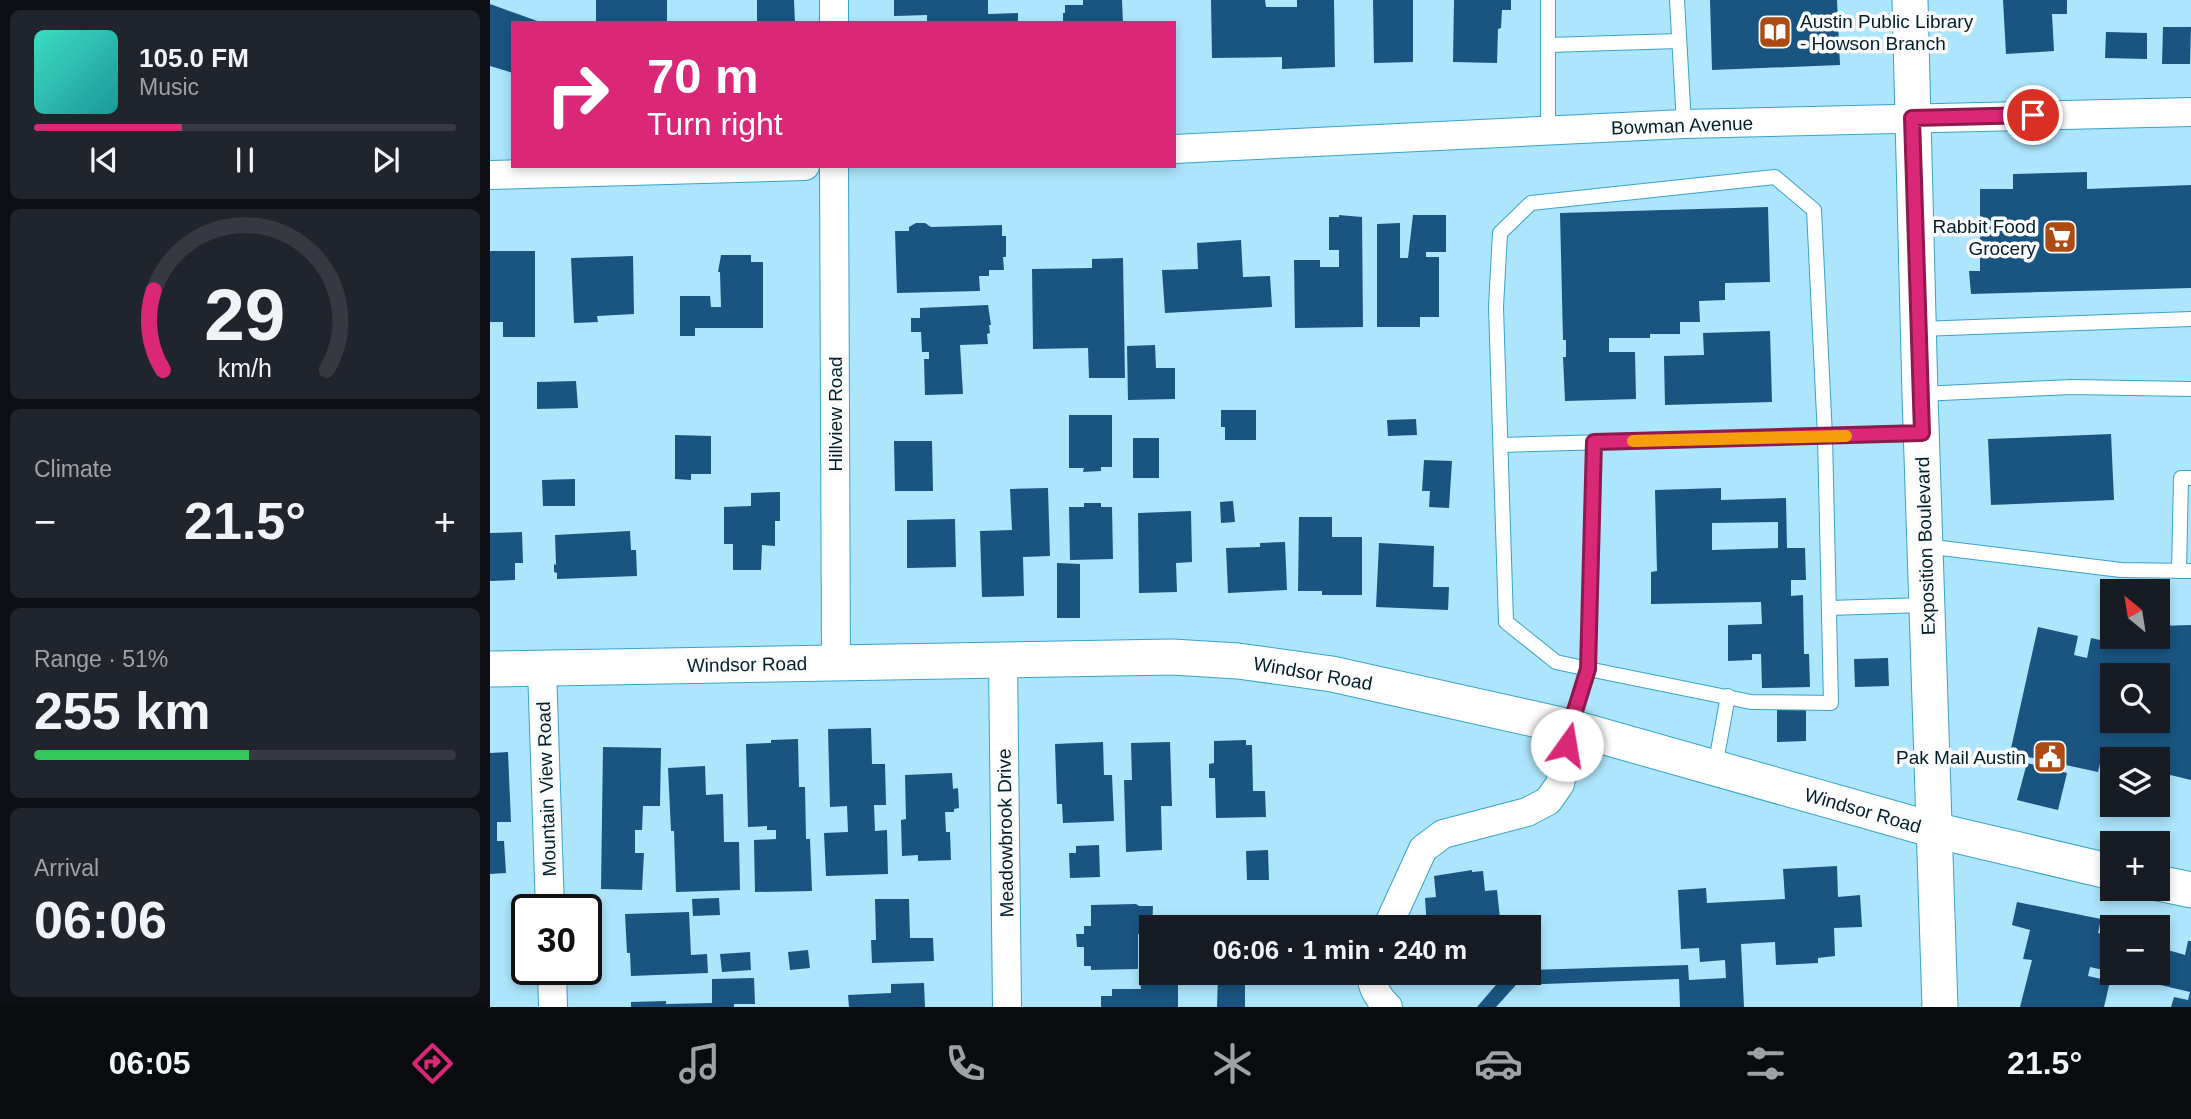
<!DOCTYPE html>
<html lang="en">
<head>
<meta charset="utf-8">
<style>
	:root { --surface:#171b24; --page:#20242c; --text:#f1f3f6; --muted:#9ea1a6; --line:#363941; --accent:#db2777 }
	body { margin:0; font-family:Arial,sans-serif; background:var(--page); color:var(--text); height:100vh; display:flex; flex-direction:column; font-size:26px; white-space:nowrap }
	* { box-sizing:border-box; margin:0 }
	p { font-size:23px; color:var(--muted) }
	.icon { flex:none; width:38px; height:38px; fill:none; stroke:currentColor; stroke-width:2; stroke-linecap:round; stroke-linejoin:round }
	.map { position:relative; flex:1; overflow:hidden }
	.sheet { display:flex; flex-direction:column; gap:10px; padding:10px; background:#0d0f14; width:490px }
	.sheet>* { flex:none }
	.hud { position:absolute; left:21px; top:21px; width:665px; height:147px; border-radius:0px; box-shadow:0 4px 10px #0003; background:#db2777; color:#fff; overflow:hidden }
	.needle { width:46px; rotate:330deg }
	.buttons { position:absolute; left:1610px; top:579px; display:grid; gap:14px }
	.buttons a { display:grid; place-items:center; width:70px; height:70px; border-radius:0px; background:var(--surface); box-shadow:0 4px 10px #0003; font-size:35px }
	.speed { position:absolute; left:21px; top:894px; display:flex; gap:14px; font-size:35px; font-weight:700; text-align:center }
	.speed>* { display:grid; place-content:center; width:91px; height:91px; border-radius:50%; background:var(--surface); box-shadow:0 4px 10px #0003; line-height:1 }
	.speed .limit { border:4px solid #111; border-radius:10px; background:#fff; color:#111 }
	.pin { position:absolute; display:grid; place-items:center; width:60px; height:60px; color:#fff; margin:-30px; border:4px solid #fff; border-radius:50%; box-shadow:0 2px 7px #0007 }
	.me { position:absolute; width:77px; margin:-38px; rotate:13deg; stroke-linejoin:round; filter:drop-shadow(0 0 5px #0008) }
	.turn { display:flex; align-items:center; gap:24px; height:147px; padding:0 21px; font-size:32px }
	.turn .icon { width:91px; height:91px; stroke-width:2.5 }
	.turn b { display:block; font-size:49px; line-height:60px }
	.big { font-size:52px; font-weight:700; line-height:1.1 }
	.sheet .card { flex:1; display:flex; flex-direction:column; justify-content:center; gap:10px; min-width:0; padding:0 24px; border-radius:10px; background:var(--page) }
	.sheet .dial { align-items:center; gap:0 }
	.dial svg { height:182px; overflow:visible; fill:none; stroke:var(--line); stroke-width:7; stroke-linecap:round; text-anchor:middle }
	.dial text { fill:var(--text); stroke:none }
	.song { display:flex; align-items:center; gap:21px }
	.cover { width:84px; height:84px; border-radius:10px; background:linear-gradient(135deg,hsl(170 70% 55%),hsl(180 70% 35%)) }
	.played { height:7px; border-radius:4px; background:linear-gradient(90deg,var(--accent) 35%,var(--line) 35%) }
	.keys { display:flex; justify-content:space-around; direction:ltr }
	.heat { display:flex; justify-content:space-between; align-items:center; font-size:38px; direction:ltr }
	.charge { height:10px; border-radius:5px; background:linear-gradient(90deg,#34c759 51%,var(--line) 0) }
	.trip { position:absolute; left:649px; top:915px; width:402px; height:70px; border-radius:0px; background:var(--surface); box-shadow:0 4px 10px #0003; font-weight:700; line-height:70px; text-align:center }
	.tab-bar { display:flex; height:112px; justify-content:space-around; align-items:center; background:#090b0e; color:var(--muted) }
	.tab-bar .icon { width:49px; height:49px }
	.tab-bar .on { color:var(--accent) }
	.tab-bar b { font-size:32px; color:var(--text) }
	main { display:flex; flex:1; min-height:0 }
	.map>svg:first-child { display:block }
</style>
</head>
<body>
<main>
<section class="sheet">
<div class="card">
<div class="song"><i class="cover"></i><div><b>105.0 FM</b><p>Music</p></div></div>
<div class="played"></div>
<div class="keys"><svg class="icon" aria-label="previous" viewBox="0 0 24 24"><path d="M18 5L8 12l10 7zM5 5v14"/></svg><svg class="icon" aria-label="pause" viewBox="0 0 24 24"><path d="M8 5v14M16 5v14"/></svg><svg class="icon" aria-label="next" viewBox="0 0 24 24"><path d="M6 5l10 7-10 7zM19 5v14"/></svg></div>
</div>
<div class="card dial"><svg viewBox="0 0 100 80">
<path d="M14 69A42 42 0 1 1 86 69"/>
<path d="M14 69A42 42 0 0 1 10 34" stroke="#db2777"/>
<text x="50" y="56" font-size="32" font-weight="700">29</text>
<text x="50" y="72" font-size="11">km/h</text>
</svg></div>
<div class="card"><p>Climate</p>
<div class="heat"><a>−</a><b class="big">21.5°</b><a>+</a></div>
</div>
<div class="card"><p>Range · 51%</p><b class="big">255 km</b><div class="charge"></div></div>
<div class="card"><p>Arrival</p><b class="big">06:06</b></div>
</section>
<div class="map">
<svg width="1701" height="1007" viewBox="0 0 1701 1007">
	<rect width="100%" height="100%" fill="#ade5fc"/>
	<!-- building -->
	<g fill="#195580" fill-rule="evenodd">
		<rect x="106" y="0" width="71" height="23"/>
		<path d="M267,0H304L305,23H267Z"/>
		<path d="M404,0H498V14L528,13V23H437V15L404,16Z"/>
		<path d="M593,0H632L633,23H573V13H575V5H593Z"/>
		<path d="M721,0H775L776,7H807V0H844L845,67L792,69V57L722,58Z"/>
		<path d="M883,0H923V62L884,63Z"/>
		<path d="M964,0H1021V10H1012L1011,28L1008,29L1007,63L963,62Z"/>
		<path d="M1220,0H1347L1350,65L1222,70Z"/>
		<path d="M1513,0H1577V14H1562L1564,51L1516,54Z"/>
		<path d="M0,4L50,22L23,23V73L0,66Z"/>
		<path d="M1673,27H1701L1700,64H1672Z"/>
		<path d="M1616,32L1657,33V59L1615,58Z"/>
		<path d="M1597,172V189L1701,185V288L1481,294L1479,271H1490V189H1523V174Z"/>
		<path d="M1278,207L1280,282L1235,283V300L1209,301L1210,322H1190V334H1160V338H1119V352H1145L1146,399L1075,401L1073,357H1076V340H1073L1070,213Z"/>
		<path d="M849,215L872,217L873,327L805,328L804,260H830V267H849V250H839V217H849Z"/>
		<path d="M923,215H956V252H936V257H949V317H930V327H887V224L910,223V258H918Z"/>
		<path d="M426,223H435L441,227L512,225V236H516V257H513L514,270H499V276H489L490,291L407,293L405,231H419V227Z"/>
		<path d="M751,240L753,277L780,276L782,307L675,313L672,270L708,269L707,243Z"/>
		<path d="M0,251H45V337H13V322H0Z"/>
		<path d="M231,255H261V262H273V328H205V336H190V296H220L221,307H231L230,272H228Z"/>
		<path d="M143,256L144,314L107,316L108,322L84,323L81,258Z"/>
		<path d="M633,258L635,378H599L598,348L543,349L542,269L602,268V259Z"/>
		<path d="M498,305L501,325H499L500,333L497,334L498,344L470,345L473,394L435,395L434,359H439V352H432L431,332H421V318H430V308Z"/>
		<path d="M1280,331L1282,402L1175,405L1174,356L1214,355L1213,333Z"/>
		<path d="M665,345L666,368H685V399L638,400L637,346Z"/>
		<path d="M86,381L88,408L47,409V382Z"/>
		<path d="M731,410H766V440H735V427H731Z"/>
		<path d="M579,415H622V467H611V471L593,472L594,468H579Z"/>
		<path d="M926,419L927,435L898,436L897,420Z"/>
		<path d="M1621,434L1624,500L1501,505L1498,439Z"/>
		<path d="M185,435L221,436V474H201V480L185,479Z"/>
		<rect x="643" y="438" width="26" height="40"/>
		<path d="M404,441H442L443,491H405Z"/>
		<path d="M934,460L962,461L959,508L939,507L940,491H932Z"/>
		<path d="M85,479V506H53L52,480Z"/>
		<path d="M558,488L560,556L533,557L534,596L492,597L490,531L522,530L520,489Z"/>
		<path d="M1231,488V500L1296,498L1297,548H1315L1316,580H1301V596L1313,595L1314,654H1319L1320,687L1272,688L1271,654H1262V660L1238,661V625L1272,624L1271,602L1161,604V572L1167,571L1165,490ZM1288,522V548L1222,550V523Z"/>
		<path d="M290,492V521H285V546L272,545L271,570H243V544H234V507L261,506V493Z"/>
		<path d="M743,501L745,522L731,523L730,502Z"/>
		<path d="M594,503H611V507H622L623,559L580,560L579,507H594Z"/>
		<path d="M701,511L702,562L686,563L687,592L649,593L648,513Z"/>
		<path d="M809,517H842V537H872V595H832V591H808Z"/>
		<path d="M465,519L466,567L417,568V520Z"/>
		<path d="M140,531L141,550H146L147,576L67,579V573L64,572V564L66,565L65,535Z"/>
		<path d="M32,532L33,563H25V580L0,581V533Z"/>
		<path d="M795,542L797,590L738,593L736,548L770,547V543Z"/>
		<path d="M889,543L944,546L943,587H959L958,610L886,607Z"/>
		<path d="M567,563L590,564V618H567Z"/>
		<path d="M1701,625V780L1668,772V760H1622V762L1611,759L1608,772L1520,753L1548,627L1588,636L1584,655L1597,658L1601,638L1651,649L1654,637H1668V626ZM1622,676H1668V721H1622Z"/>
		<path d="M1398,658L1399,686L1365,687L1364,659Z"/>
		<path d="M1316,707V741L1287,742V708Z"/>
		<path d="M381,728L382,764H395L396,805H384L385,831L397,830L398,874L336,876L334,833L358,832L357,806L340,807L338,729Z"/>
		<path d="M308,739L309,787H315L316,839H320L322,891L265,892L264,840L286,839V830H277V826L258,827L256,744L281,743V740Z"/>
		<path d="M756,740V745H762L763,791H775L776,817L726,818L725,778H719V764L724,763V741Z"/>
		<path d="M613,742L614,775H622L624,821L573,823L572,804H567L565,744Z"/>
		<path d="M680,742L682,806H671L672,850L636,852L634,780H642L641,743Z"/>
		<path d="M113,747L171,748L170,806H153L152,830H145V853H154L152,890L111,889Z"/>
		<path d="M18,752L21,822H7V841H14L16,873L0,874V753Z"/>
		<path d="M1537,763L1577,773L1568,810L1527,800Z"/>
		<path d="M215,766L216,795L233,794L234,842H249L250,890L186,892L184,831H181L178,768Z"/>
		<path d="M462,773L463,789L468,788L469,808L464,809V812H455L456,832H460L461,860L428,861V855L412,856L411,820L416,819L415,775Z"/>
		<path d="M609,845L610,877L580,878L579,853H586V846Z"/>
		<path d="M778,850L779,880H757L756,851Z"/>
		<path d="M1347,866L1348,897L1370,895L1372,927L1344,928L1345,956L1328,958V963L1286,965L1285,942L1251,944L1254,1007H1190L1189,979L1026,985L1006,1007H987L1012,978L992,980L993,982L945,985L944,973H1040V970L1198,965L1199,980L1236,978L1235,960L1210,962L1209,948L1191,949L1188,890L1216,888L1217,903L1295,899L1293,869Z"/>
		<path d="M982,870V872L993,871L995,891L1007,890L1011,928H937L935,898L946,897L944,876Z"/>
		<path d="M229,898L230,915L203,916L202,899Z"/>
		<path d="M385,899H419L420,938H443L444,961L382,963L381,940H386Z"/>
		<path d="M1527,902L1611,919L1608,933L1622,936V972L1600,967L1598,976L1620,981L1614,1007H1530L1542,960L1533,959L1540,930L1522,925Z"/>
		<path d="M646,904L649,906H663L662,934H648V969L601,970V966H594V947H587L586,934H594V926H601V905Z"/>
		<path d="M199,912L201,955L217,954L218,973L141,976L140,953H137L135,914Z"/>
		<path d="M1698,941H1701V1007H1681L1684,997L1698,1000L1700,992L1662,983L1664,973H1668V958L1671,948L1695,955Z"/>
		<path d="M318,950L320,968L300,970L298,952Z"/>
		<path d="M260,952L261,970L232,972L230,954Z"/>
		<path d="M728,973H755V1007H727Z"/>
		<path d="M264,978L265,1004H244V1007H141V1002L176,1001V1004L222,1003V979Z"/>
		<path d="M650,982H665V985L688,984V1007H611V996H622V989H651Z"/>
		<path d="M434,983L435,1007H359L358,995L401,993V984Z"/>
	</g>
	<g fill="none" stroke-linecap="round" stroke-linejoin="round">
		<defs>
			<g id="service">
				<path d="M1187,0L1194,124"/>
				<path d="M1058,45L1189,41"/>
				<path d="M1058,131V0"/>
				<path d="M1430,329L1701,319"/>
				<path d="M1430,394L1582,387L1701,389"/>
				<path d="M1011,445L1335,436L1341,703L1261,702L1098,669L1104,442"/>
				<path d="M1435,546L1631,570L1701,571"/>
				<path d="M1689,571L1691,478H1701"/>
				<path d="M1339,608L1435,605"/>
				<path d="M1080,727L1098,669L1066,662L1016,622L1006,307L1010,233L1041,203L1285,177L1324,210L1335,436L1432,433"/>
				<path d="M1225,767L1238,696"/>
			</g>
			<g id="minor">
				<path d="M344,0V23"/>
				<path d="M684,149L1194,124L1701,112"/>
				<path d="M344,166L346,662"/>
				<path d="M0,175L315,166"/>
				<path d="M513,659L517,1007"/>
				<path d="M52,668L60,910"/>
				<path d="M897,928L933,849L953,834L1037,812L1058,801L1070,784L1080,727"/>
				<path d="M62,970L63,1007"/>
				<path d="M882,973C880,985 889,999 898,1007"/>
			</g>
			<g id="tertiary">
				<path d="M1420,0L1430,395L1450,1007"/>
				<path d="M0,669L682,657L748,661L842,674L1080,727L1444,830L1622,872"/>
				<path d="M1668,883L1701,890"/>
			</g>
		</defs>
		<!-- service casing -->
		<use href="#service" stroke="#38a3c8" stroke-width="16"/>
		<!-- minor casing -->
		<use href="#minor" stroke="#38a3c8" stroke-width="30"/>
		<!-- tertiary casing -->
		<use href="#tertiary" stroke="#38a3c8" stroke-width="37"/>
		<!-- service -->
		<use href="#service" stroke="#fff" stroke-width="14"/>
		<!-- minor -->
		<use href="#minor" stroke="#fff" stroke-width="28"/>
		<!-- tertiary -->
		<use href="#tertiary" stroke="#fff" stroke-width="35"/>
	</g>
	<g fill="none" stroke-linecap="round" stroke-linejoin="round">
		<defs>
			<path id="route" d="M1077,745L1080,727L1098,669L1104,442L1432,433L1422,118L1543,115"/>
		</defs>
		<!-- route casing -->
		<use href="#route" stroke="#8e194d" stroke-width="18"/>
		<!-- route -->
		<use href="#route" stroke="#db2777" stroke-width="12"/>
		<!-- slow -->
		<path stroke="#f59e0b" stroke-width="12" d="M1143,441L1356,436"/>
	</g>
	<!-- icons -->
	<defs>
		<symbol id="library-square" viewBox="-11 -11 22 22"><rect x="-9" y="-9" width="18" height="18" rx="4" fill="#ae4b12" stroke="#fcfcfc"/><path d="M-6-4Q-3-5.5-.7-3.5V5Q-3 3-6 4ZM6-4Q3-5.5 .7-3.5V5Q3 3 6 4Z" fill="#fff"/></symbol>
		<symbol id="supermarket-square" viewBox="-11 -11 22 22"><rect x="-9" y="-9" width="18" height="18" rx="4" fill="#ae4b12" stroke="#fcfcfc"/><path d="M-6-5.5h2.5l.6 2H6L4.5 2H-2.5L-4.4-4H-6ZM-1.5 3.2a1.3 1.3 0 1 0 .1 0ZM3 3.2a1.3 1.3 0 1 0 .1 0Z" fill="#fff"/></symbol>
		<symbol id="civic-square" viewBox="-11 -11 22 22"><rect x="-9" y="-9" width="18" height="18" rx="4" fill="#ae4b12" stroke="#fcfcfc"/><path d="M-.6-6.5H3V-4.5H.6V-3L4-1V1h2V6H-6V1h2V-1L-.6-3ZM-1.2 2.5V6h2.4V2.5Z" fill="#fff"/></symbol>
	</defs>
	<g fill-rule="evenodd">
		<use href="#library-square" x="1266" y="13" width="38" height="38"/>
		<use href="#supermarket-square" x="1551" y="218" width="38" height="38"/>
		<use href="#civic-square" x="1541" y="738" width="38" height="38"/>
	</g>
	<g text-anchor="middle" stroke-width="7" stroke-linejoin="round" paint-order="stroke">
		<!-- poi labels -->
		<g font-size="19" fill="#001f2a" stroke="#fcfcfc" text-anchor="end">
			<text x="1310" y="28" text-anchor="start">Austin Public Library<tspan x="1310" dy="22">- Howson Branch</tspan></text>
			<text x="1546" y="233">Rabbit Food<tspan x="1546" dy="22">Grocery</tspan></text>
			<text x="1536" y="764">Pak Mail Austin</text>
		</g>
		<!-- street labels -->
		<g font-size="19" fill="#001f2a" stroke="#fcfcfc">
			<text transform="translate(1192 125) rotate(-2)" y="7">Bowman Avenue</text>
			<text transform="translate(345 414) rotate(-90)" y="7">Hillview Road</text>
			<text transform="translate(1435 546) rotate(-92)" y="7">Exposition Boulevard</text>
			<text transform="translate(257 664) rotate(-1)" y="7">Windsor Road</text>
			<text transform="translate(823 673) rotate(10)" y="7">Windsor Road</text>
			<text transform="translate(56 789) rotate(-92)" y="7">Mountain View Road</text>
			<text transform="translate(1373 810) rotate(16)" y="7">Windsor Road</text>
			<text transform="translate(515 833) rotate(-91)" y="7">Meadowbrook Drive</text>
		</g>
	</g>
</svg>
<div class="buttons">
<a><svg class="needle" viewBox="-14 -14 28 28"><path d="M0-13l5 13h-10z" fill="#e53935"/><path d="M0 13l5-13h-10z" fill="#9ea1a6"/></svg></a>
<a><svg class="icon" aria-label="search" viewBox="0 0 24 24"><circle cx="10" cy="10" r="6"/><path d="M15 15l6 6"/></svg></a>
<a><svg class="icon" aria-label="layers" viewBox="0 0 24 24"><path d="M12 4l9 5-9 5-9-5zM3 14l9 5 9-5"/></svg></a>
<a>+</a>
<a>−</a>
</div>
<div class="speed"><div class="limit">30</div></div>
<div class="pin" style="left:1543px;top:115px;background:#d93025"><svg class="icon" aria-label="arrive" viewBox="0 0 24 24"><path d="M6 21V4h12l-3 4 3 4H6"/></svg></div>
<svg class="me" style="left:1077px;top:745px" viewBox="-20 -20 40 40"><circle r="19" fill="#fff"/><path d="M0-13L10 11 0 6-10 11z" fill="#db2777"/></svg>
<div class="trip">06:06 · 1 min · 240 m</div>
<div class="hud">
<div class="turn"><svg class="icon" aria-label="right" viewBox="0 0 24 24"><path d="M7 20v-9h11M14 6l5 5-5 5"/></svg><div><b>70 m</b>Turn right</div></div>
</div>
</div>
</main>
<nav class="tab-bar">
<b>06:05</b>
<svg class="icon on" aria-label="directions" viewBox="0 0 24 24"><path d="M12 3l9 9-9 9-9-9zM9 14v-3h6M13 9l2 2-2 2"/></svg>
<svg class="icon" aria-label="music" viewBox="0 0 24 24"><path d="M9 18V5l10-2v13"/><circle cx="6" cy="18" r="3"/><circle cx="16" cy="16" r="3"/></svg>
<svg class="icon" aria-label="phone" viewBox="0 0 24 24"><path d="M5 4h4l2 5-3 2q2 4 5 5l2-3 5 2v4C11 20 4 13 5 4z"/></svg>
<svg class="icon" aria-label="climate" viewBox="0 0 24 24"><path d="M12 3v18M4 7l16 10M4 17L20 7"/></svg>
<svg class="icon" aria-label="car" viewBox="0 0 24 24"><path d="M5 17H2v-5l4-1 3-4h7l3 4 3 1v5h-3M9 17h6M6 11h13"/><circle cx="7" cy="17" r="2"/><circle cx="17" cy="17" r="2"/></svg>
<svg class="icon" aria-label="filters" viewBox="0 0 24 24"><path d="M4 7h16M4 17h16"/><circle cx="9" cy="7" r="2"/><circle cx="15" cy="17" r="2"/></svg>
<b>21.5°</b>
</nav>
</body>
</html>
